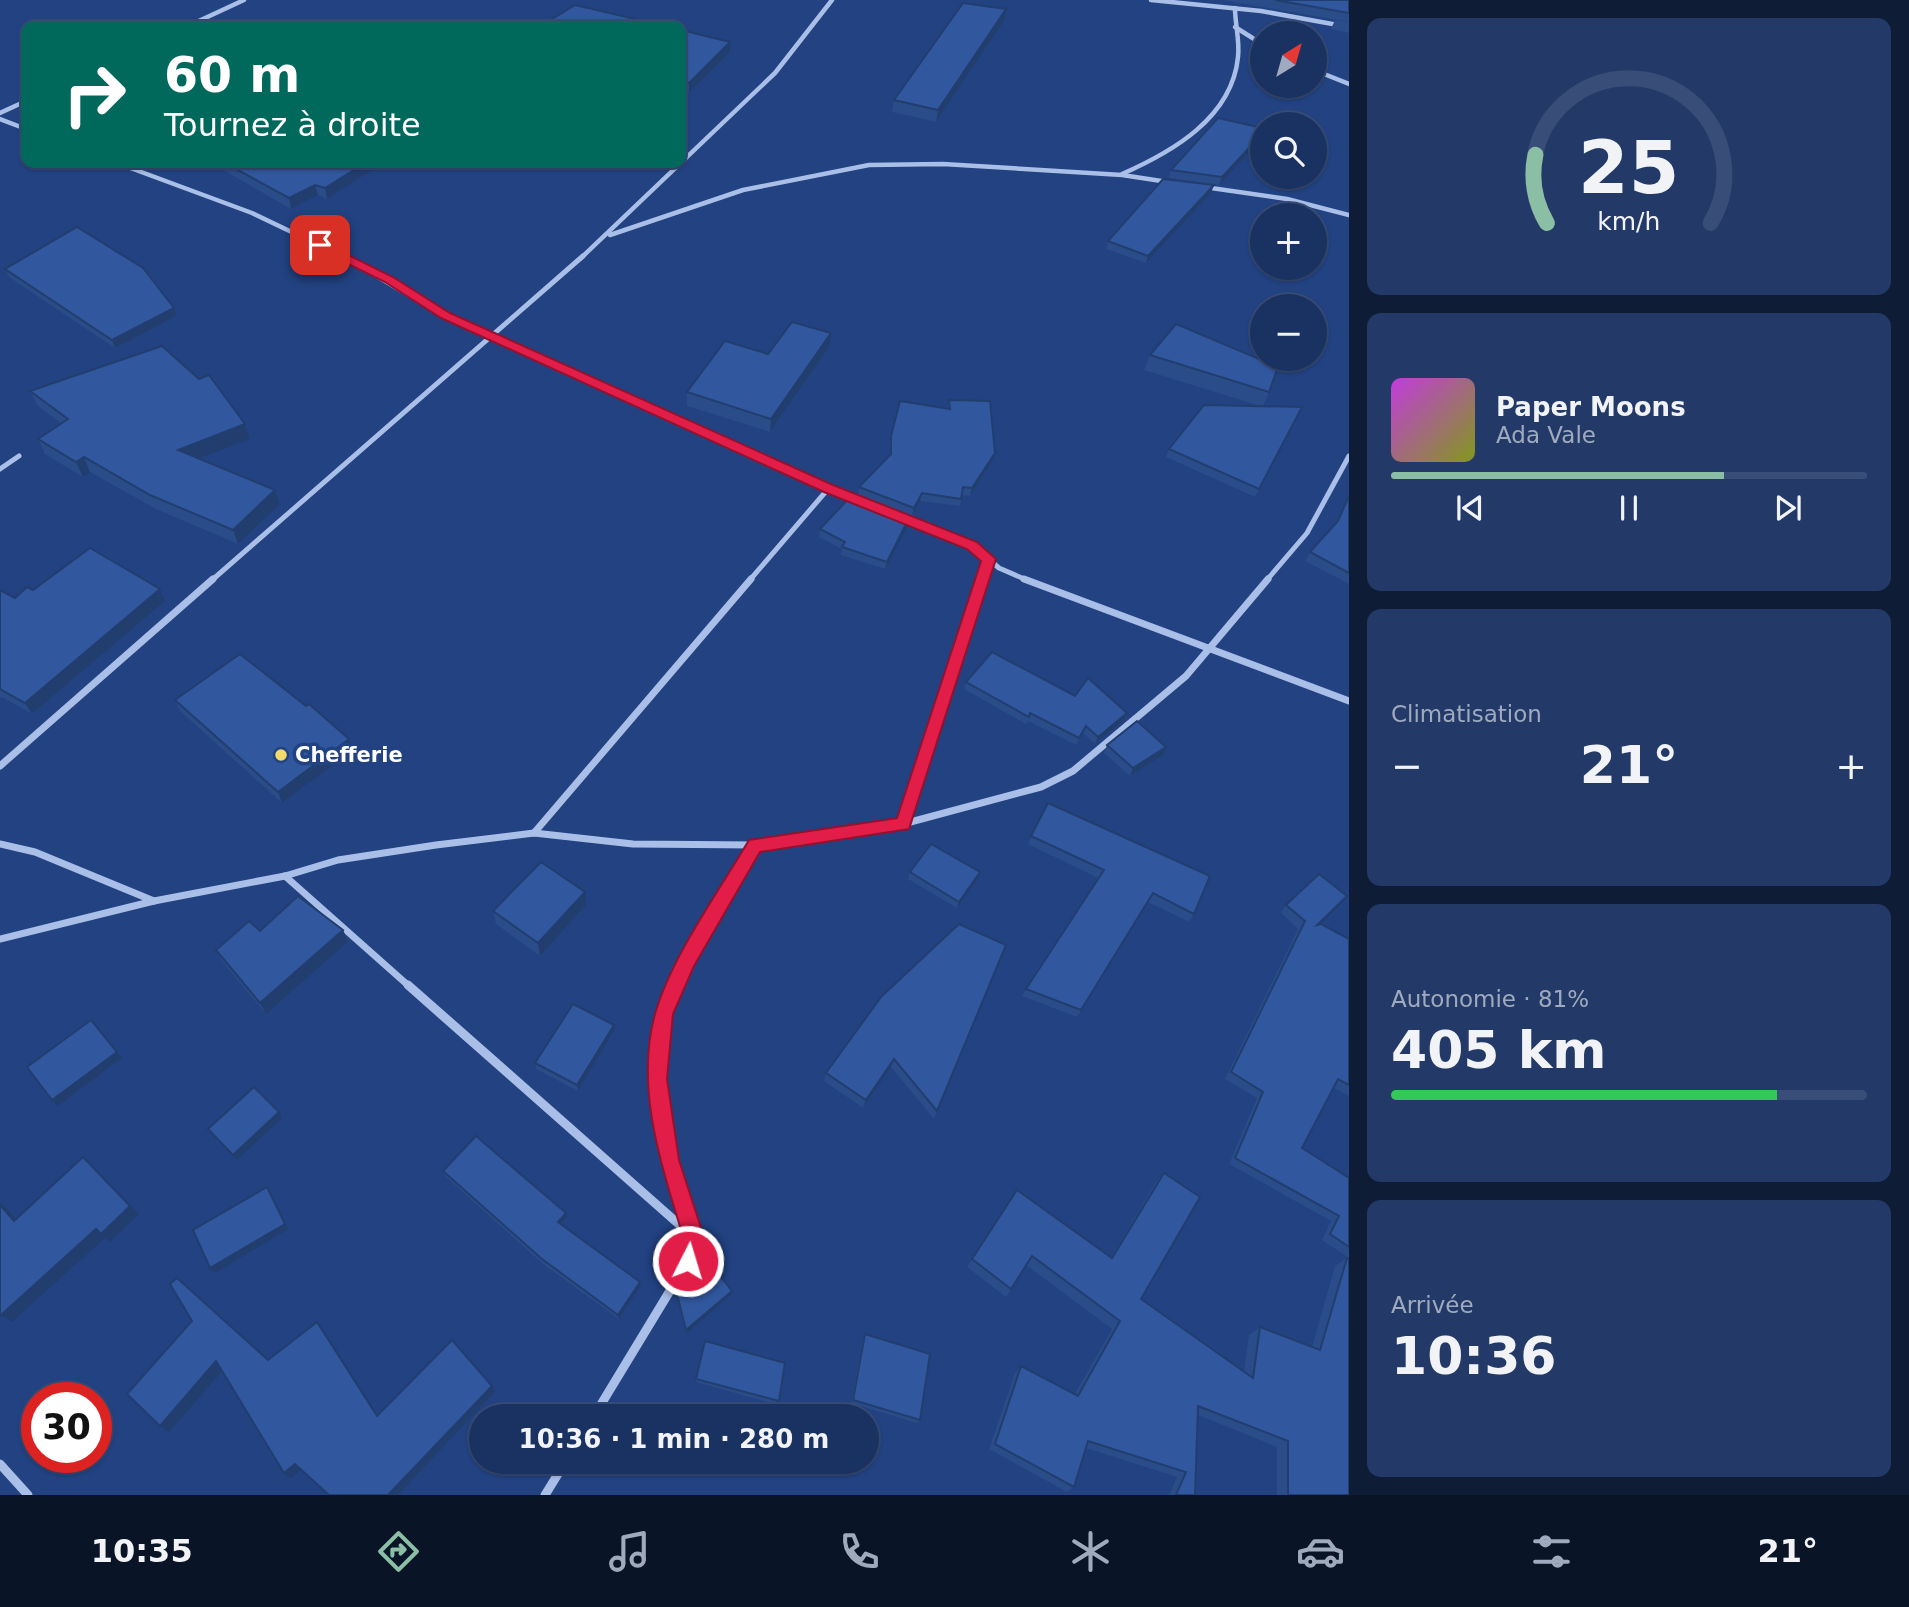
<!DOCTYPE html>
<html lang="fr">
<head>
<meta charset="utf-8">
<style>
	:root { --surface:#1a3262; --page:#233a68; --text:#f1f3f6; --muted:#9faabe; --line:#384d77; --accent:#8abfa5 }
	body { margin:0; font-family:"DejaVu Sans",sans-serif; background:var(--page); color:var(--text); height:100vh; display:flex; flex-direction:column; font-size:26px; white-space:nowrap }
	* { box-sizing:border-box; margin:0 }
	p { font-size:23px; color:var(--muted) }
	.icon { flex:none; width:38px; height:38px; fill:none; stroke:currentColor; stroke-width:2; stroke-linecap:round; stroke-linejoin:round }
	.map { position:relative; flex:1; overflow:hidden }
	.side { display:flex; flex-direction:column; gap:18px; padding:18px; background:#0e1c36; width:560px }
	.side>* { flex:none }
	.top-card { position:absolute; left:21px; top:21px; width:665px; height:147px; border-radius:14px; box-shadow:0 2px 5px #0004,0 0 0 2px var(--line); background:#00695c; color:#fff; overflow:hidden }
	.needle { width:46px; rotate:37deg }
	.tools { position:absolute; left:1250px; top:21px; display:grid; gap:14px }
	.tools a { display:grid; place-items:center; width:77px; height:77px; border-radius:50%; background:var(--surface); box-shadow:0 2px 5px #0004,0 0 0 2px var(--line); font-size:35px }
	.speed { position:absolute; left:21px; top:1382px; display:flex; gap:14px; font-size:35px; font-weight:700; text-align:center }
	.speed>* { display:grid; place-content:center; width:91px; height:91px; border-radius:50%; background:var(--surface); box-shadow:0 2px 5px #0004,0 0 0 2px var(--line); line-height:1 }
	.speed .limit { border:10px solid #d22; background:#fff; color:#111 }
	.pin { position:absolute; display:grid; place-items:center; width:60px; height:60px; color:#fff; margin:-30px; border-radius:14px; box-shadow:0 4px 10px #0006 }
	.me { position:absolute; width:77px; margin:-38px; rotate:5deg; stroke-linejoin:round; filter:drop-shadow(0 0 5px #0008) }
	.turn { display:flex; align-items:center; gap:24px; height:147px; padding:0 28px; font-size:32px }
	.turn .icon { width:91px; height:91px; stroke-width:2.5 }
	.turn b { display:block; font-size:49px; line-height:60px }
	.big { font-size:52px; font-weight:800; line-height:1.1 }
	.side .card { flex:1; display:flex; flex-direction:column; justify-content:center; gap:10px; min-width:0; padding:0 24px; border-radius:14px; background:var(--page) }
	.side .dial { align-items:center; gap:0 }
	.dial svg { height:182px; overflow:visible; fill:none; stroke:var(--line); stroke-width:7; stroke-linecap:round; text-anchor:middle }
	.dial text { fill:var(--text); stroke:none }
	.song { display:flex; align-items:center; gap:21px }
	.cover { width:84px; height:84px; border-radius:10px; background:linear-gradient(135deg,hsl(290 70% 55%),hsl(70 70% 35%)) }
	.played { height:7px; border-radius:4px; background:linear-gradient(90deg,var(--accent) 70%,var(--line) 70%) }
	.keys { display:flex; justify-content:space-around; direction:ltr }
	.heat { display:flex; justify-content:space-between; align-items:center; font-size:38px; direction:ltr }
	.charge { height:10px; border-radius:5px; background:linear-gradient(90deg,#34c759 81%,var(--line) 0) }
	.trip { position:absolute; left:469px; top:1404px; width:410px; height:70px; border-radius:35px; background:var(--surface); box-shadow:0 2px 5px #0004,0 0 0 2px var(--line); font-weight:800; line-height:70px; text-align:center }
	.tabs { display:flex; height:112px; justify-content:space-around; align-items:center; background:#0a1427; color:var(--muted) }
	.tabs .icon { width:49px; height:49px }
	.tabs .active { color:var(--accent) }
	.tabs b { font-size:32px; color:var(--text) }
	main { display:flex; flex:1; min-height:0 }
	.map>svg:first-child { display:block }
</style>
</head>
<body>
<main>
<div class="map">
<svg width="1349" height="1495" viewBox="0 0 1349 1495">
	<rect width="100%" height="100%" fill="#224282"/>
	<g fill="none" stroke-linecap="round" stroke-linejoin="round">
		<!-- street-far3 -->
		<g stroke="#a9bfe8" stroke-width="4.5">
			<path d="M1151,0L1261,11L1349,27"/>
			<path d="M188,26L244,0"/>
			<path d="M1235,27L1262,44"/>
			<path d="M1314,70L1349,84"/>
			<path d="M0,113L26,101"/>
			<path d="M0,119L26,129"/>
			<path d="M117,163L252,213L346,258"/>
			<path d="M1122,174C1172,152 1232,118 1238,57C1240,41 1235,24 1235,8"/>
			<path d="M1204,187L1287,199L1349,215"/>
			<path d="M610,235L743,190L869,165L943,164L1122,175L1168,182"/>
			<path d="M581,258L775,73L832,0"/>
		</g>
		<!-- street-far2 -->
		<g stroke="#a9bfe8" stroke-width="5">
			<path d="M343,256L445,316L857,500"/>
			<path d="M0,469L19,456"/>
			<path d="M901,517L972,545L999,568L1029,581"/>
			<path d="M211,581L583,256"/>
			<path d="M749,581L828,489"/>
			<path d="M982,581L989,559"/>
			<path d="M1266,581L1307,533L1349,456"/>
		</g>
		<!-- street-far1 -->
		<g stroke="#a9bfe8" stroke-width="7">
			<path d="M1024,579L1349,701"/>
			<path d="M0,766L213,579"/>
			<path d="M903,824L982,579"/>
			<path d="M534,833L751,579"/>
			<path d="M0,844L35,852L154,901"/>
			<path d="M285,876L410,987"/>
			<path d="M0,939L154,901L285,876L338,860L436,845L534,833L633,844L755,845L903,824L1041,787L1073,771L1186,676L1268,579"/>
			<path d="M676,987L687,962L755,845"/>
		</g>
		<!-- street -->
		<g stroke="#a9bfe8" stroke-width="9">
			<path d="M408,985L691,1235"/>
			<path d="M594,1416L688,1261C696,1223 680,1199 670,1163C654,1105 653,1040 677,985"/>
			<path d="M0,1464L28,1495"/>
			<path d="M545,1495L566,1461"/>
		</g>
	</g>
	<!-- wall -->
	<g fill="#2a4c89">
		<path d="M1222,0H1349V22Z"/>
		<path d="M1006,9L1004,21L936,122L892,112L894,100Z"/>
		<path d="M1335,20L1349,22V33L1331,29Z"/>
		<path d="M681,30L730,42V52L689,93L681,90Z"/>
		<path d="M1262,128L1219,185L1169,178L1171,170Z"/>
		<path d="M217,163H383L327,199L318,195L291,209L218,167Z"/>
		<path d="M1211,193L1146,263L1106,249L1108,241Z"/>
		<path d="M5,269L176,316L115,348L9,277Z"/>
		<path d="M829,347L770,432L687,406V392L768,354Z"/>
		<path d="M1150,355L1269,392L1263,406L1302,407L1255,497L1166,457L1169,449L1260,406L1144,370Z"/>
		<path d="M30,391L245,424L250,439L198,459L275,490L280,504L238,544L156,509L90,472L83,477L45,454L38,439L62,424L37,405Z"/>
		<path d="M949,400L993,460L970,496L962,495L960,506L920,501L912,516L858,495L859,487L890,456L891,436L948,409Z"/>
		<path d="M1349,494V584L1305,561L1310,552L1336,523Z"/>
		<path d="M909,518L908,526L885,569L841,555L842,549L819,537L820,529Z"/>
		<path d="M160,589L165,601L32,714L2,697L0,698V590L15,598L33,590Z"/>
		<path d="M966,682L1075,696L1127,713L1124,720L1095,744L1083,733L1076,745L1028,721L1026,724L964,689Z"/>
		<path d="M175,700L353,750L282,803L180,711Z"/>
		<path d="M1107,745L1163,755L1130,776L1104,753Z"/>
		<path d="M1048,803L1194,914L1189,922L1148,902L1077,1017L1022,996L1026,989L1098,878L1028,844Z"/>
		<path d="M910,872H980L978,879L957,908L908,879Z"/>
		<path d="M1347,896L1341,904L1320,924L1349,939V1096L1334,1088L1302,1148L1349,1178V1258L1322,1240L1331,1221L1229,1164L1257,1098L1225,1079L1298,929L1281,913L1286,905Z"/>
		<path d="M586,905L540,956L496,924L493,911Z"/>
		<path d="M343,930L348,942L266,1014L222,961L216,950L260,931Z"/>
		<path d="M1006,945L934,1119L891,1067L863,1108L824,1081L826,1073Z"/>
		<path d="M614,1025V1031L578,1091L536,1069L535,1063Z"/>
		<path d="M443,1171L566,1213L567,1218L561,1224L640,1282V1287L619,1319L543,1264L445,1176Z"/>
		<path d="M1164,1173L1141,1299L1244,1372L1249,1335L1260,1327L1312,1347L1335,1266L1347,1258L1349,1495H1277V1447L1198,1415L1195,1495H1169L1177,1477L1086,1448L1074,1487L1067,1492L989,1449L1015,1373L1021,1366L1075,1394L1112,1329L1026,1265L1006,1297L967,1267L1017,1190L1111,1257L1156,1182Z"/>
		<path d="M676,1290L732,1291L731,1295L686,1334L676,1294Z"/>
		<path d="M865,1334L920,1420L917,1423L851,1403L863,1338Z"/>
		<path d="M696,1379L779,1401L778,1405L696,1382Z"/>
	</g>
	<!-- shaded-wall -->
	<g fill="#223e6f">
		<path d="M1006,9L1004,21L936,122L938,110Z"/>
		<path d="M730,42V52L689,93V83Z"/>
		<path d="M1262,134V139L1219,185L1222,177Z"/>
		<path d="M365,163H383L327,199L325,188Z"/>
		<path d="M315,185L318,195L291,209L289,198Z"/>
		<path d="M1214,185L1211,193L1146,263L1148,256Z"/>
		<path d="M174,308L176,316L115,348L112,340Z"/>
		<path d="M831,333L829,347L770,432L771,419Z"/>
		<path d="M245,424L250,439L183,465L178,450Z"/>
		<path d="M995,453L993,460L970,496L972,488Z"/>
		<path d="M84,457L90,472L83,477L76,462Z"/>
		<path d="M275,490L280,504L238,544L233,530Z"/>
		<path d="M922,493L920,501L912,516L914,508Z"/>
		<path d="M909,518L908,526L885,569L887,562Z"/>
		<path d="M160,589L165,601L32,714L25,703Z"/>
		<path d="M1127,713L1124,720L1095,744L1098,737Z"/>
		<path d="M349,739L353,750L282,803L278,792Z"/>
		<path d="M1166,747L1163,755L1130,776L1133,768Z"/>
		<path d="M980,872L978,879L957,908L959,902Z"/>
		<path d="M585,892L586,905L540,956L538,943Z"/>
		<path d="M1347,896L1341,904L1311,933L1317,925Z"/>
		<path d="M343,930L348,942L266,1014L260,1003Z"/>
		<path d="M614,1025V1031L578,1091L577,1085Z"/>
		<path d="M117,1052L122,1058L58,1106L52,1100Z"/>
		<path d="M894,1059L891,1067L863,1108L866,1100Z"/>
		<path d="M279,1112L282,1118L237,1160L233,1155Z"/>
		<path d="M83,1157L139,1214L110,1242L105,1238L12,1322L1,1315L96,1229Z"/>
		<path d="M267,1187L270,1192L288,1229L215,1273L210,1268Z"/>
		<path d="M0,1203L6,1208L24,1229L14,1221L0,1205Z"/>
		<path d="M566,1213L567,1218L559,1226L558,1222Z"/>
		<path d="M640,1282V1287L619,1319L618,1315Z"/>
		<path d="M732,1291L731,1295L686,1334V1330Z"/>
		<path d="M317,1322L323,1329L382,1422L377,1416Z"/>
		<path d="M216,1361L225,1368L169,1432L160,1426Z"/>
		<path d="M492,1386L495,1392L398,1495H388Z"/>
		<path d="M295,1464L302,1469L291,1478L284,1473Z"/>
	</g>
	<!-- building -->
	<g fill="#31589f" stroke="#223e6f" stroke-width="2">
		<path d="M1275,0H1349V13Z"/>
		<path d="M963,3L1006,9L938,110L894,100Z"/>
		<path d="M575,5L665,26H541Z"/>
		<path d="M681,30L730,42L689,83L681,80Z"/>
		<path d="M1218,118L1262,128V134L1222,177L1171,170Z"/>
		<path d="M225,163H365L325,188L315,185L289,198Z"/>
		<path d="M1163,179L1214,185L1148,256L1108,241Z"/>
		<path d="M77,227L143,268L174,308L112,340L5,269Z"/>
		<path d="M792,322L831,333L771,419L687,392L725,341L768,354Z"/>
		<path d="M1176,324L1278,367L1269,392L1150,355Z"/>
		<path d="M162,346L199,379L209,375L245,424L178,450L275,490L233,530L150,495L84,457L76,462L38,439L68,419L30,391Z"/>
		<path d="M949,400L990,401L995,453L972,488L963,487L961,499L922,493L914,508L859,487L891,454V436L900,401L950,409Z"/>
		<path d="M1204,405L1302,407L1259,489L1169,449Z"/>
		<path d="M851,496L909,518L887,562L842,547L845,542L820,529Z"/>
		<path d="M1349,496V573L1310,552L1338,521Z"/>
		<path d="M90,548L160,589L25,703L0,689V590L15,598L27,587L33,590Z"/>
		<path d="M992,652L1075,696L1088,678L1127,713L1098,737L1086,726L1079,738L1030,713L1029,717L966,682Z"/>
		<path d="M240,654L306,706L309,704L349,739L278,792L175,700Z"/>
		<path d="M1137,721L1166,747L1133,768L1107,745Z"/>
		<path d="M1048,803L1210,876L1194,914L1153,893L1081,1010L1026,989L1104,870L1031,836Z"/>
		<path d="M931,844L980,872L959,902L910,872Z"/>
		<path d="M541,862L585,892L538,943L493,911Z"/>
		<path d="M1319,874L1347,896L1317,925L1321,924L1349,939V1085L1338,1079L1302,1148L1349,1178V1247L1330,1234L1339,1216L1235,1158L1263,1092L1231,1072L1305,921L1286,905Z"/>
		<path d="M298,896L343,930L260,1003L216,950L249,921L260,931Z"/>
		<path d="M959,924L1006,945L937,1111L894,1059L866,1100L826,1073L881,997Z"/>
		<path d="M573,1004L614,1025L577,1085L535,1063Z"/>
		<path d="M91,1020L117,1052L52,1100L27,1067Z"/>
		<path d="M254,1087L279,1112L233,1155L208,1129Z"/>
		<path d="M476,1136L566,1213L558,1222L640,1282L618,1315L542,1259L443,1171Z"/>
		<path d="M83,1157L130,1206L101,1234L96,1229L1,1315L0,1314V1205L14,1221Z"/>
		<path d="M1164,1173L1200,1197L1141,1299L1253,1378L1260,1327L1320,1350L1347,1258L1349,1259V1495H1288V1441L1198,1406L1195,1495H1176L1186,1472L1088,1441L1074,1487L995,1444L1021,1366L1078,1396L1120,1321L1032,1256L1011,1289L972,1259L1017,1190L1112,1258Z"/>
		<path d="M267,1187L285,1224L210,1268L193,1230Z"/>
		<path d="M709,1262L732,1291L686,1330L676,1290Z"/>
		<path d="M177,1278L268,1360L317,1322L377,1416L452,1340L492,1386L388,1495H329L295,1464L284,1473L216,1361L160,1426L127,1394L192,1321L170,1284Z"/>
		<path d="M865,1334L930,1354L920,1420L853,1400Z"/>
		<path d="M705,1341L785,1363L779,1401L696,1379Z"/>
	</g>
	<!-- route -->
	<path fill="#e11d48" stroke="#92132f" stroke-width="2" d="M316,243H324L393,277L450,313L833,485L977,542L996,559L909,829L760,852L694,966L673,1014L667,1079L679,1160L704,1237L695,1269L688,1272L680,1269C674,1254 685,1241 679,1223C658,1157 636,1082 655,1014C671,957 719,891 749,840L897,818L981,561L967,549L824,492L441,318L385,282L316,248Z"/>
	<!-- markers -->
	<circle fill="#f4da6b" stroke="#224282" stroke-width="2.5" cx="281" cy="755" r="7"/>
	<g text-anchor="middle" stroke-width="7" stroke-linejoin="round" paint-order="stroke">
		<!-- poi labels -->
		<g font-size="21" font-weight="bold" fill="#fff" stroke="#224282" text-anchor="start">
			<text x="295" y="762">Chefferie</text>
		</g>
	</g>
</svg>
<div class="tools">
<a><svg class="needle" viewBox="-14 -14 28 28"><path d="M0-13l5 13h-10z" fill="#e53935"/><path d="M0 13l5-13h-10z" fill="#9faabe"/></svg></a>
<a><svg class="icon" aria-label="search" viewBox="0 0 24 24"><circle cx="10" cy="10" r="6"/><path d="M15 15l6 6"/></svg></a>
<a>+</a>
<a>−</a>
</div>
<div class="speed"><div class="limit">30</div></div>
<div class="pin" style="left:320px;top:245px;background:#d93025"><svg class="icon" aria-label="arrive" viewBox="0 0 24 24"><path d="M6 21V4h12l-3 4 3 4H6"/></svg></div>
<svg class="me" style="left:688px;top:1261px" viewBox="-20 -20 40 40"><circle r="17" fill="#e11d48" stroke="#fff" stroke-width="3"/><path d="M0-11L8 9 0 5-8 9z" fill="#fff"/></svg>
<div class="trip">10:36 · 1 min · 280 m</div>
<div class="top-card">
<div class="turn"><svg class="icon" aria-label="right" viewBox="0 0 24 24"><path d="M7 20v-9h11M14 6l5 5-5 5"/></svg><div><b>60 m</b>Tournez à droite</div></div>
</div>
</div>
<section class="side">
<div class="card dial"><svg viewBox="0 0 100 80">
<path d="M14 69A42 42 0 1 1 86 69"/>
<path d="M14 69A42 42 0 0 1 9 39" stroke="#8abfa5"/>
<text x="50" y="56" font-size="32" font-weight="700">25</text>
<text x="50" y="72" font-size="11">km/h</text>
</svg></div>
<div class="card">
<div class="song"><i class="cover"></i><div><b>Paper Moons</b><p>Ada Vale</p></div></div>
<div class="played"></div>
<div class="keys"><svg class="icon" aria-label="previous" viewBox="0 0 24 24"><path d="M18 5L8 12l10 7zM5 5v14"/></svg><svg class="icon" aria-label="pause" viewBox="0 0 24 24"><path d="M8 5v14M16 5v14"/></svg><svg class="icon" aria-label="next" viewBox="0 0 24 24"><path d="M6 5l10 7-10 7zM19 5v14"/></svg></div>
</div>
<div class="card"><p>Climatisation</p>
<div class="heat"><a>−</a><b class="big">21°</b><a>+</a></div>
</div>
<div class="card"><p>Autonomie · 81%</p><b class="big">405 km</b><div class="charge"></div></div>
<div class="card"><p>Arrivée</p><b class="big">10:36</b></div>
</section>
</main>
<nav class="tabs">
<b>10:35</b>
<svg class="icon active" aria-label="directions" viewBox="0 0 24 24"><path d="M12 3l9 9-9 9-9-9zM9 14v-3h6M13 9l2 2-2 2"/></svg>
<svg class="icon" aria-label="music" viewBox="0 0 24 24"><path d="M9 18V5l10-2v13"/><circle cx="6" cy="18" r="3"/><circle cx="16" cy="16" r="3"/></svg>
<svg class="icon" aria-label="phone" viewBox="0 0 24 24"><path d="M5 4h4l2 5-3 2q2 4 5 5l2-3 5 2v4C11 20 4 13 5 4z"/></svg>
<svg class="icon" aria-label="climate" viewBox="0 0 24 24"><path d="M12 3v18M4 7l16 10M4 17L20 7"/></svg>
<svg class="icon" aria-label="car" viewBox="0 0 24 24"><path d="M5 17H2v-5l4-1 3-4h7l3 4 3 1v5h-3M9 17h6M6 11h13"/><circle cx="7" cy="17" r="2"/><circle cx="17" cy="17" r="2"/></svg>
<svg class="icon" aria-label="filters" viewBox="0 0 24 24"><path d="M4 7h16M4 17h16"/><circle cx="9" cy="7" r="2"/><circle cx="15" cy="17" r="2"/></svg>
<b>21°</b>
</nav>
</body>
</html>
